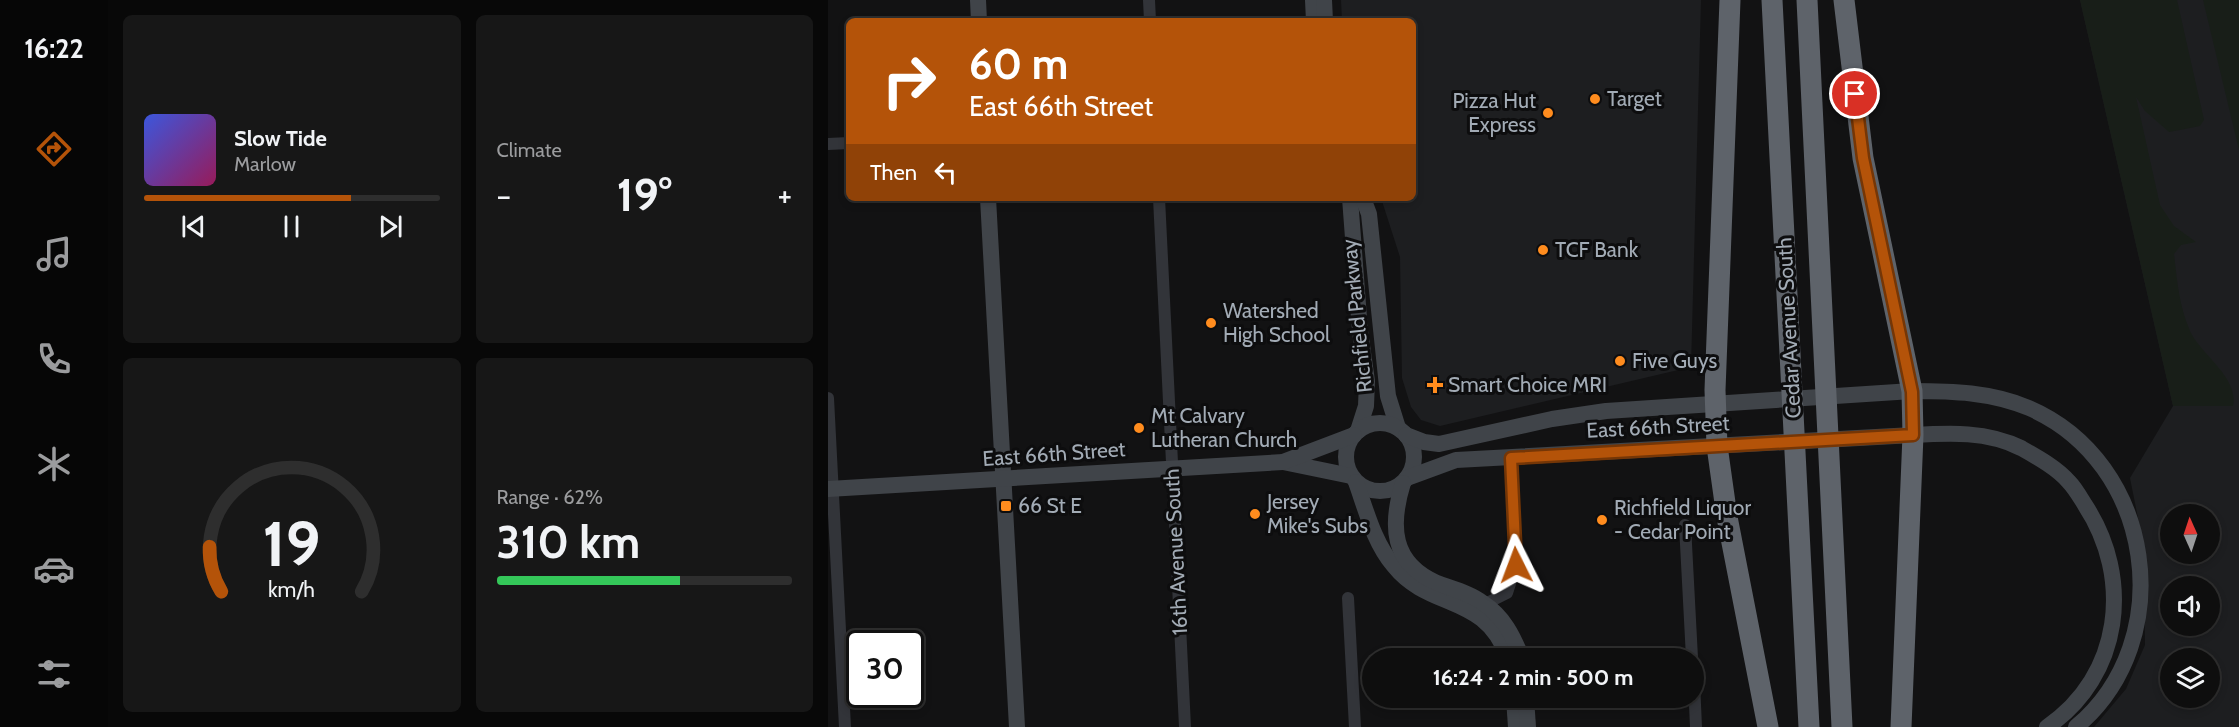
<!DOCTYPE html>
<html lang="en">
<head>
<meta charset="utf-8">
<style>
	:root { --surface:#0e0e0e; --page:#171717; --text:#f1f3f6; --muted:#9b9c9e; --line:#2e2e2e; --accent:#b45309 }
	body { margin:0; font-family:Cabin,sans-serif; background:var(--page); color:var(--text); height:100vh; display:flex; flex-direction:column; font-size:22px; white-space:nowrap }
	* { box-sizing:border-box; margin:0 }
	p { font-size:20px; color:var(--muted) }
	.icon { flex:none; width:33px; height:33px; fill:none; stroke:currentColor; stroke-width:2; stroke-linecap:round; stroke-linejoin:round }
	.map { position:relative; flex:1; overflow:hidden }
	.drawer { display:flex; flex-direction:column; gap:15px; padding:15px; background:#080808; width:720px }
	.drawer>* { flex:none }
	.top-card { position:absolute; left:18px; top:18px; width:570px; height:183px; border-radius:9px; box-shadow:0 3px 9px #0003,0 0 0 2px var(--line); background:#b45309; color:#fff; overflow:hidden }
	.needle { width:39px; rotate:357deg }
	.fabs { position:absolute; left:1332px; top:504px; display:grid; gap:12px }
	.fabs a { display:grid; place-items:center; width:60px; height:60px; border-radius:50%; background:var(--surface); box-shadow:0 3px 9px #0003,0 0 0 2px var(--line); font-size:30px }
	.speed { position:absolute; left:18px; top:630px; display:flex; gap:12px; font-size:30px; font-weight:700; text-align:center }
	.speed>* { display:grid; place-content:center; width:78px; height:78px; border-radius:50%; background:var(--surface); box-shadow:0 3px 9px #0003,0 0 0 2px var(--line); line-height:1 }
	.speed .limit { border:3px solid #111; border-radius:9px; background:#fff; color:#111 }
	.pin { position:absolute; display:grid; place-items:center; width:51px; height:51px; color:#fff; margin:-26px; border:3px solid #fff; border-radius:50%; box-shadow:0 2px 6px #0007 }
	.me { position:absolute; width:66px; margin:-33px; rotate:357deg; stroke-linejoin:round; filter:drop-shadow(0 0 4px #0008) }
	.turn { display:flex; align-items:center; gap:21px; height:126px; padding:0 24px; font-size:27px }
	.turn .icon { width:78px; height:78px; stroke-width:2.5 }
	.turn b { display:block; font-size:42px; line-height:51px }
	.then { display:flex; align-items:center; height:57px; padding:0 24px; background:#0003; gap:12px; font-size:22px }
	.big { font-size:45px; font-weight:700; line-height:1.1 }
	.drawer .widget { flex:1; display:flex; flex-direction:column; justify-content:center; gap:9px; min-width:0; padding:0 21px; border-radius:9px; background:var(--page) }
	.drawer .dial { align-items:center; gap:0 }
	.dial svg { height:156px; overflow:visible; fill:none; stroke:var(--line); stroke-width:7; stroke-linecap:round; text-anchor:middle }
	.dial text { fill:var(--text); stroke:none }
	.song { display:flex; align-items:center; gap:18px }
	.cover { width:72px; height:72px; border-radius:9px; background:linear-gradient(135deg,hsl(230 70% 55%),hsl(330 70% 35%)) }
	.played { height:6px; border-radius:3px; background:linear-gradient(90deg,var(--accent) 70%,var(--line) 70%) }
	.keys { display:flex; justify-content:space-around; direction:ltr }
	.heat { display:flex; justify-content:space-between; align-items:center; font-size:33px; direction:ltr }
	.charge { height:9px; border-radius:4px; background:linear-gradient(90deg,#34c759 62%,var(--line) 0) }
	.drawer .tiles { flex:1; display:grid; gap:15px; grid-template-columns:repeat(2,1fr) }
	.trip { position:absolute; left:534px; top:648px; width:342px; height:60px; border-radius:30px; background:var(--surface); box-shadow:0 3px 9px #0003,0 0 0 2px var(--line); font-weight:700; line-height:60px; text-align:center }
	main { display:flex; flex:1; min-height:0 }
	.dock { display:flex; flex-direction:column; width:108px; justify-content:space-around; align-items:center; background:#060606; color:var(--muted) }
	.dock .icon { width:42px; height:42px }
	.dock .current { color:var(--accent) }
	.dock b { font-size:27px; color:var(--text) }
	.map>svg:first-child { display:block }
</style>
</head>
<body>
<main>
<nav class="dock">
<b>16:22</b>
<svg class="icon current" aria-label="directions" viewBox="0 0 24 24"><path d="M12 3l9 9-9 9-9-9zM9 14v-3h6M13 9l2 2-2 2"/></svg>
<svg class="icon" aria-label="music" viewBox="0 0 24 24"><path d="M9 18V5l10-2v13"/><circle cx="6" cy="18" r="3"/><circle cx="16" cy="16" r="3"/></svg>
<svg class="icon" aria-label="phone" viewBox="0 0 24 24"><path d="M5 4h4l2 5-3 2q2 4 5 5l2-3 5 2v4C11 20 4 13 5 4z"/></svg>
<svg class="icon" aria-label="climate" viewBox="0 0 24 24"><path d="M12 3v18M4 7l16 10M4 17L20 7"/></svg>
<svg class="icon" aria-label="car" viewBox="0 0 24 24"><path d="M5 17H2v-5l4-1 3-4h7l3 4 3 1v5h-3M9 17h6M6 11h13"/><circle cx="7" cy="17" r="2"/><circle cx="17" cy="17" r="2"/></svg>
<svg class="icon" aria-label="filters" viewBox="0 0 24 24"><path d="M4 7h16M4 17h16"/><circle cx="9" cy="7" r="2"/><circle cx="15" cy="17" r="2"/></svg>
</nav>
<section class="drawer">
<div class="tiles">
<div class="widget">
<div class="song"><i class="cover"></i><div><b>Slow Tide</b><p>Marlow</p></div></div>
<div class="played"></div>
<div class="keys"><svg class="icon" aria-label="previous" viewBox="0 0 24 24"><path d="M18 5L8 12l10 7zM5 5v14"/></svg><svg class="icon" aria-label="pause" viewBox="0 0 24 24"><path d="M8 5v14M16 5v14"/></svg><svg class="icon" aria-label="next" viewBox="0 0 24 24"><path d="M6 5l10 7-10 7zM19 5v14"/></svg></div>
</div>
<div class="widget"><p>Climate</p>
<div class="heat"><a>−</a><b class="big">19°</b><a>+</a></div>
</div>
<div class="widget dial"><svg viewBox="0 0 100 80">
<path d="M14 69A42 42 0 1 1 86 69"/>
<path d="M14 69A42 42 0 0 1 8 46" stroke="#b45309"/>
<text x="50" y="56" font-size="32" font-weight="700">19</text>
<text x="50" y="72" font-size="11">km/h</text>
</svg></div>
<div class="widget"><p>Range · 62%</p><b class="big">310 km</b><div class="charge"></div></div>
</div>
</section>
<div class="map">
<svg width="1411" height="727" viewBox="0 0 1411 727">
	<rect width="100%" height="100%" fill="#121213"/>
	<!-- built -->
	<g fill="#1d1e20" fill-rule="evenodd">
		<path d="M513,0H873L863,367L612,426L593,420L583,407L574,378L572,257L553,198H585V21H514Z"/>
		<path d="M1252,0H1411V727H1266L1298,689L1317,645L1316,570L1312,528L1302,478L1345,406ZM1342,514H1382V554H1342ZM1342,586H1382V626H1342ZM1342,658H1382V698H1342Z"/>
	</g>
	<!-- green -->
	<g fill="#181e18">
		<path d="M1252,0H1349L1376,120L1372,126L1341,132L1317,111L1308,97L1332,205L1346,226L1368,242L1353,245L1346,254C1349,280 1351,306 1362,331C1372,354 1411,377 1405,406H1345Z"/>
		<path d="M1375,0H1411V150Z"/>
	</g>
	<g fill="none" stroke-linecap="round" stroke-linejoin="round">
		<!-- street -->
		<g stroke="#323439" stroke-width="12">
			<path d="M321,0L322,21"/>
			<path d="M0,144L21,143"/>
			<path d="M331,198L357,727"/>
			<path d="M0,398L17,727"/>
			<path d="M857,525L864,658"/>
			<path d="M520,598L527,727"/>
			<path d="M657,604L679,593L688,565L683,458"/>
			<path d="M866,682L868,727"/>
		</g>
		<!-- secondary -->
		<g stroke="#404449" stroke-width="16">
			<path d="M150,0L151,21"/>
			<path d="M485,0L486,21"/>
			<path d="M496,0L497,21"/>
			<path d="M160,198L189,727"/>
			<path d="M522,198L532,331L539,381L538,406L530,431"/>
			<path d="M535,198L541,214L560,396L570,428"/>
			<circle cx="552" cy="457" r="34"/>
			<path d="M578,435L596,442L611,444L724,419L778,411L1084,391C1124,391 1163,392 1201,408C1326,462 1352,640 1248,727"/>
			<path d="M455,462L523,476"/>
			<path d="M579,478L628,460L1085,435C1122,433 1159,431 1193,448C1209,457 1229,468 1241,482C1247,488 1252,497 1257,505C1305,578 1294,676 1219,727"/>
			<path d="M528,482C538,510 546,543 566,566C602,611 658,593 680,658"/>
			<path d="M575,483C562,525 563,563 609,583C625,589 642,593 655,603C676,617 685,636 694,658"/>
			<path d="M0,489L455,462L526,435"/>
			<path d="M686,698L688,727"/>
			<path d="M698,698L700,727"/>
		</g>
		<!-- highway -->
		<g stroke="#5e636a" stroke-width="21">
			<path d="M902,0L887,390L889,446L899,517L940,727"/>
			<path d="M944,0L981,727"/>
			<path d="M979,0L1014,727"/>
			<path d="M1016,0L1035,158L1084,391L1085,435L1073,727"/>
		</g>
	</g>
	<g fill="none" stroke-linecap="round" stroke-linejoin="round">
		<defs>
			<path id="route" d="M688,565L683,458L1085,435L1084,392L1035,158L1027,94"/>
		</defs>
		<!-- route casing -->
		<use href="#route" stroke="#753606" stroke-width="15"/>
		<!-- route -->
		<use href="#route" stroke="#b45309" stroke-width="10"/>
	</g>
	<!-- markers -->
	<g fill="#ff8c1e" stroke="#0d0d0e" stroke-width="2">
		<circle cx="767" cy="99" r="6"/>
		<circle cx="720" cy="113" r="6"/>
		<circle cx="715" cy="250" r="6"/>
		<circle cx="383" cy="323" r="6"/>
		<circle cx="792" cy="361" r="6"/>
		<path d="M604 376h6v6h6v6h-6v6h-6v-6h-6v-6h6z"/>
		<circle cx="311" cy="428" r="6"/>
		<rect x="172" y="500" width="12" height="12" rx="3"/>
		<circle cx="427" cy="514" r="6"/>
		<circle cx="774" cy="520" r="6"/>
	</g>
	<g text-anchor="middle" stroke-width="6" stroke-linejoin="round" paint-order="stroke">
		<!-- poi labels -->
		<g font-size="21" fill="#a2abb5" stroke="#0d0d0e" text-anchor="start">
			<text x="779" y="106">Target</text>
			<text x="708" y="108" text-anchor="end">Pizza Hut<tspan x="708" dy="24">Express</tspan></text>
			<text x="727" y="257">TCF Bank</text>
			<text x="395" y="318">Watershed<tspan x="395" dy="24">High School</tspan></text>
			<text x="804" y="368">Five Guys</text>
			<text x="620" y="392">Smart Choice MRI</text>
			<text x="323" y="423">Mt Calvary<tspan x="323" dy="24">Lutheran Church</tspan></text>
			<text x="439" y="509">Jersey<tspan x="439" dy="24">Mike's Subs</tspan></text>
			<text x="190" y="513">66 St E</text>
			<text x="786" y="515">Richfield Liquor<tspan x="786" dy="24">- Cedar Point</tspan></text>
		</g>
		<!-- street labels -->
		<g font-size="21" fill="#a2abb5" stroke="#0d0d0e">
			<text transform="translate(529 316) rotate(-96)" y="7">Richfield Parkway</text>
			<text transform="translate(961 328) rotate(-93)" y="7">Cedar Avenue South</text>
			<text transform="translate(830 427) rotate(-3)" y="7">East 66th Street</text>
			<text transform="translate(226 454) rotate(-4)" y="7">East 66th Street</text>
			<text transform="translate(348 552) rotate(-93)" y="7">16th Avenue South</text>
		</g>
	</g>
</svg>
<div class="fabs">
<a><svg class="needle" viewBox="-14 -14 28 28"><path d="M0-13l5 13h-10z" fill="#e53935"/><path d="M0 13l5-13h-10z" fill="#9b9c9e"/></svg></a>
<a><svg class="icon" aria-label="sound" viewBox="0 0 24 24"><path d="M4 9h4l5-4v14l-5-4H4zM17 9q2 3 0 6"/></svg></a>
<a><svg class="icon" aria-label="layers" viewBox="0 0 24 24"><path d="M12 4l9 5-9 5-9-5zM3 14l9 5 9-5"/></svg></a>
</div>
<div class="speed"><div class="limit">30</div></div>
<div class="pin" style="left:1027px;top:94px;background:#d93025"><svg class="icon" aria-label="arrive" viewBox="0 0 24 24"><path d="M6 21V4h12l-3 4 3 4H6"/></svg></div>
<svg class="me" style="left:688px;top:565px" viewBox="-20 -20 40 40"><path d="M0-17L14 15 0 8-14 15z" fill="#b45309" stroke="#fff" stroke-width="4"/></svg>
<div class="trip">16:24 · 2 min · 500 m</div>
<div class="top-card">
<div class="turn"><svg class="icon" aria-label="right" viewBox="0 0 24 24"><path d="M7 20v-9h11M14 6l5 5-5 5"/></svg><div><b>60 m</b>East 66th Street</div></div>
<div class="then">Then<svg class="icon" aria-label="left" viewBox="0 0 24 24"><path d="M17 20v-9H6M10 6l-5 5 5 5"/></svg></div>
</div>
</div>
</main>
</body>
</html>
